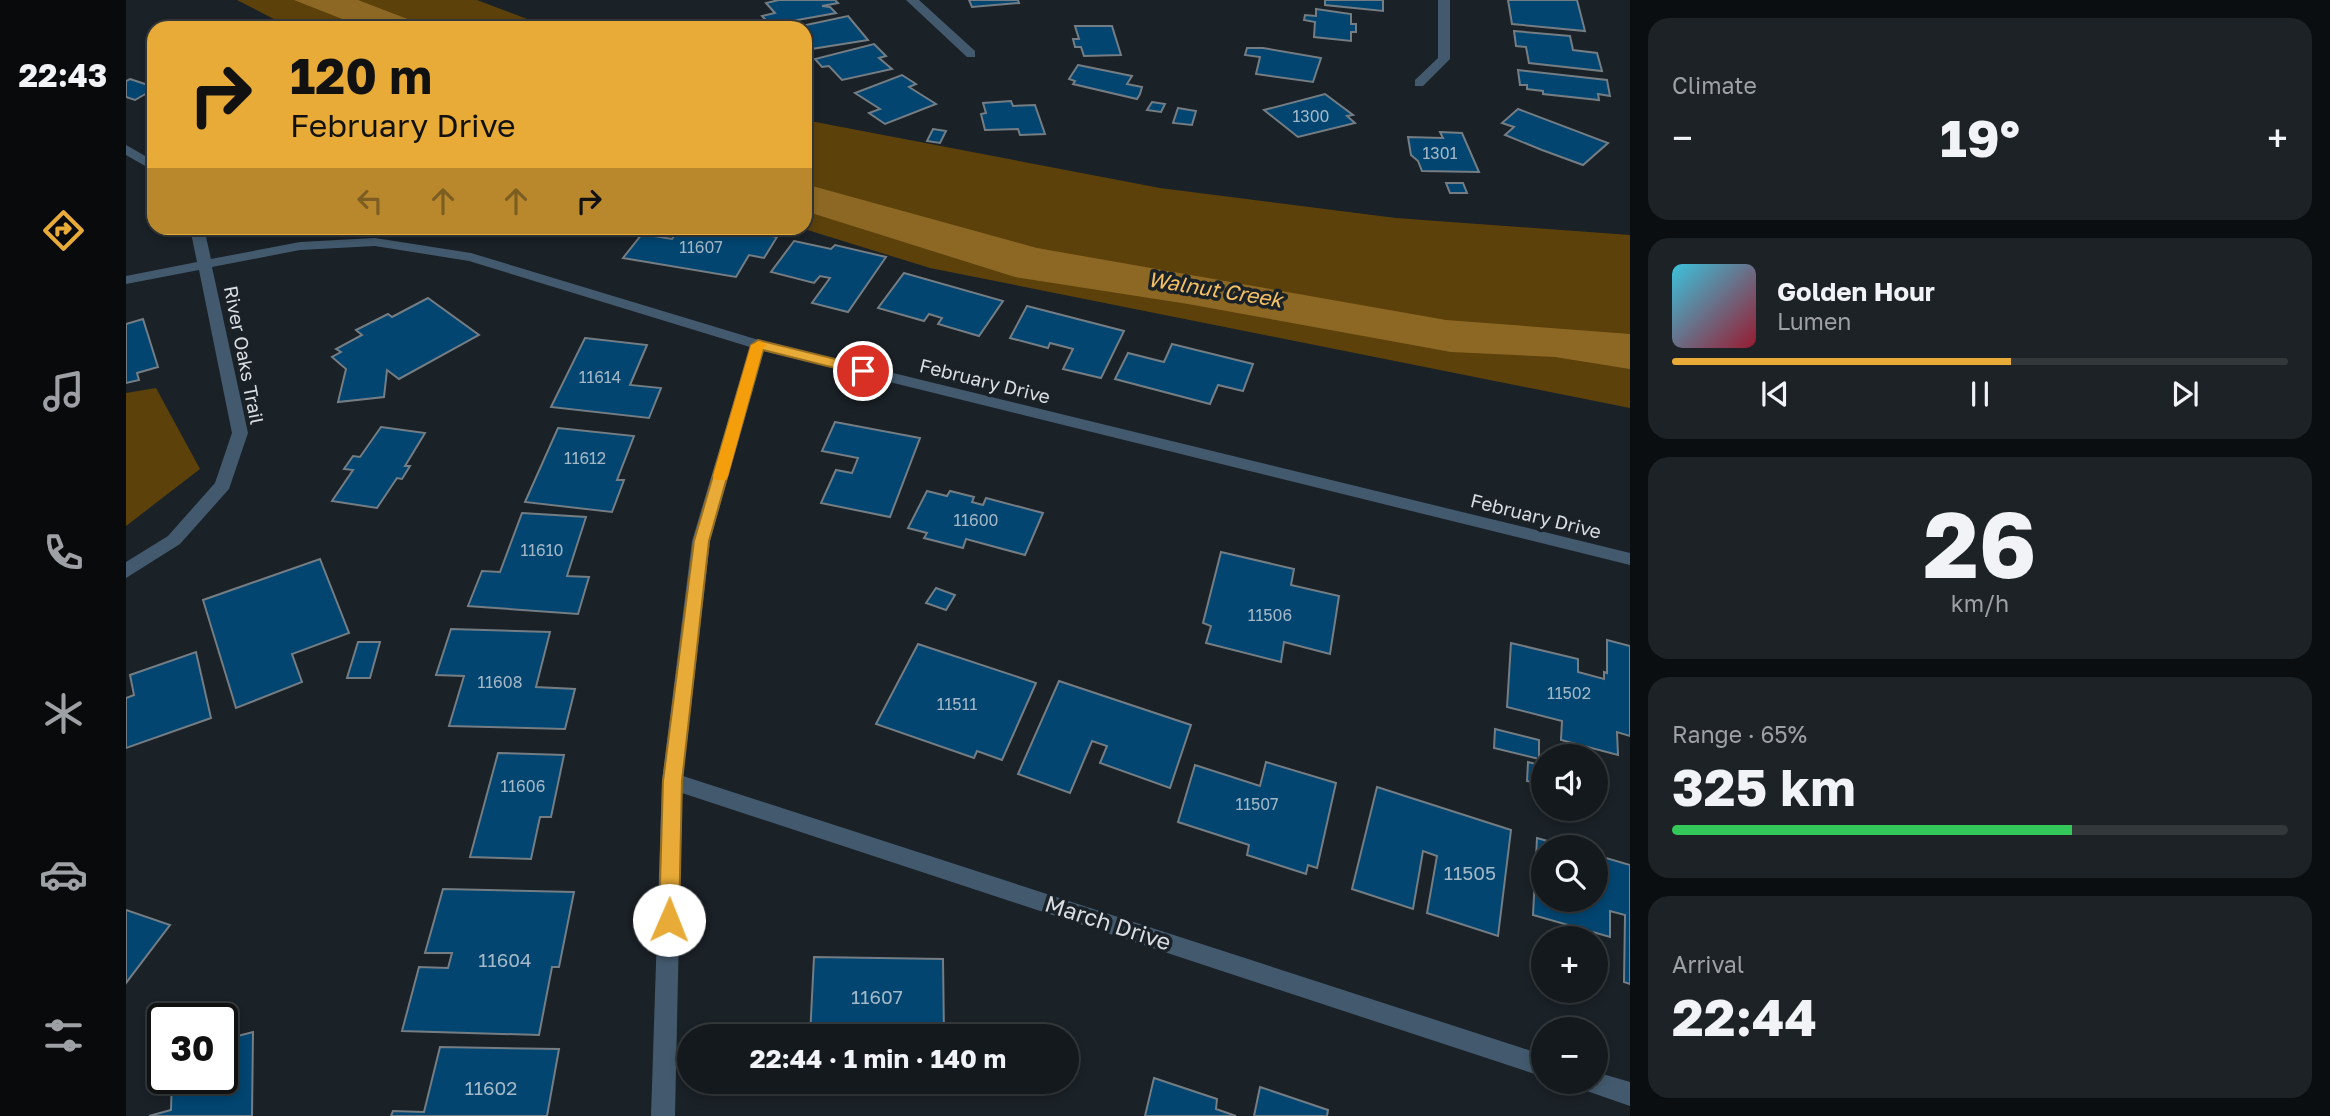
<!DOCTYPE html>
<html lang="en">
<head>
<meta charset="utf-8">
<style>
	:root { --surface:#14191d; --page:#1d2226; --text:#f1f3f6; --muted:#9da0a4; --line:#33383b; --accent:#e8ab37 }
	body { margin:0; font-family:"Golos Text",sans-serif; background:var(--page); color:var(--text); height:100vh; display:flex; flex-direction:column; font-size:26px; white-space:nowrap }
	* { box-sizing:border-box; margin:0 }
	p { font-size:23px; color:var(--muted) }
	.icon { flex:none; width:38px; height:38px; fill:none; stroke:currentColor; stroke-width:2; stroke-linecap:round; stroke-linejoin:round }
	.map { position:relative; flex:1; overflow:hidden }
	.side { display:flex; flex-direction:column; gap:18px; padding:18px; background:#0b0e10; width:700px }
	.side>* { flex:none }
	.hud { position:absolute; left:21px; top:21px; width:665px; height:214px; border-radius:21px; box-shadow:0 4px 10px #0003,0 0 0 2px var(--line); background:#e8ab37; color:#111; overflow:hidden }
	.tools { position:absolute; left:1405px; top:744px; display:grid; gap:14px }
	.tools a { display:grid; place-items:center; width:77px; height:77px; border-radius:50%; background:var(--surface); box-shadow:0 4px 10px #0003,0 0 0 2px var(--line); font-size:35px }
	.speed { position:absolute; left:21px; top:1003px; display:flex; gap:14px; font-size:35px; font-weight:700; text-align:center }
	.speed>* { display:grid; place-content:center; width:91px; height:91px; border-radius:50%; background:var(--surface); box-shadow:0 4px 10px #0003,0 0 0 2px var(--line); line-height:1 }
	.speed .limit { border:4px solid #111; border-radius:10px; background:#fff; color:#111 }
	.pin { position:absolute; display:grid; place-items:center; width:60px; height:60px; color:#fff; margin:-30px; border:4px solid #fff; border-radius:50%; box-shadow:0 2px 7px #0007 }
	.me { position:absolute; width:77px; margin:-38px; rotate:1deg; stroke-linejoin:round; filter:drop-shadow(0 0 5px #0008) }
	.turn { display:flex; align-items:center; gap:24px; height:147px; padding:0 28px; font-size:32px }
	.turn .icon { width:91px; height:91px; stroke-width:2.5 }
	.turn b { display:block; font-size:49px; line-height:60px }
	.lanes { display:flex; align-items:center; height:66px; padding:0 28px; background:#0003; justify-content:center; gap:35px; direction:ltr }
	.lanes .off { opacity:.35 }
	.big { font-size:52px; font-weight:700; line-height:1.1 }
	.side .card { flex:1; display:flex; flex-direction:column; justify-content:center; gap:10px; min-width:0; padding:0 24px; border-radius:21px; background:var(--page) }
	.side .dial { align-items:center; gap:0 }
	.dial b { font-size:91px; line-height:1 }
	.song { display:flex; align-items:center; gap:21px }
	.cover { width:84px; height:84px; border-radius:10px; background:linear-gradient(135deg,hsl(190 70% 55%),hsl(350 70% 35%)) }
	.played { height:7px; border-radius:4px; background:linear-gradient(90deg,var(--accent) 55%,var(--line) 55%) }
	.keys { display:flex; justify-content:space-around; direction:ltr }
	.heat { display:flex; justify-content:space-between; align-items:center; font-size:38px; direction:ltr }
	.charge { height:10px; border-radius:5px; background:linear-gradient(90deg,#34c759 65%,var(--line) 0) }
	.trip { position:absolute; left:551px; top:1024px; width:402px; height:70px; border-radius:35px; background:var(--surface); box-shadow:0 4px 10px #0003,0 0 0 2px var(--line); font-weight:700; line-height:70px; text-align:center }
	main { display:flex; flex:1; min-height:0 }
	.tab-bar { display:flex; flex-direction:column; width:126px; justify-content:space-around; align-items:center; background:#080a0c; color:var(--muted) }
	.tab-bar .icon { width:49px; height:49px }
	.tab-bar .active { color:var(--accent) }
	.tab-bar b { font-size:32px; color:var(--text) }
	.map>svg:first-child { display:block }
</style>
</head>
<body>
<main>
<nav class="tab-bar">
<b>22:43</b>
<svg class="icon active" aria-label="directions" viewBox="0 0 24 24"><path d="M12 3l9 9-9 9-9-9zM9 14v-3h6M13 9l2 2-2 2"/></svg>
<svg class="icon" aria-label="music" viewBox="0 0 24 24"><path d="M9 18V5l10-2v13"/><circle cx="6" cy="18" r="3"/><circle cx="16" cy="16" r="3"/></svg>
<svg class="icon" aria-label="phone" viewBox="0 0 24 24"><path d="M5 4h4l2 5-3 2q2 4 5 5l2-3 5 2v4C11 20 4 13 5 4z"/></svg>
<svg class="icon" aria-label="climate" viewBox="0 0 24 24"><path d="M12 3v18M4 7l16 10M4 17L20 7"/></svg>
<svg class="icon" aria-label="car" viewBox="0 0 24 24"><path d="M5 17H2v-5l4-1 3-4h7l3 4 3 1v5h-3M9 17h6M6 11h13"/><circle cx="7" cy="17" r="2"/><circle cx="17" cy="17" r="2"/></svg>
<svg class="icon" aria-label="filters" viewBox="0 0 24 24"><path d="M4 7h16M4 17h16"/><circle cx="9" cy="7" r="2"/><circle cx="15" cy="17" r="2"/></svg>
</nav>
<div class="map">
<svg width="1504" height="1116" viewBox="0 0 1504 1116">
	<rect width="100%" height="100%" fill="#1a2127"/>
	<!-- green -->
	<g fill="#5c410b">
		<path d="M111,0H351L425,28H165Z"/>
		<path d="M679,120L1034,188L1270,218L1504,235V408L804,268L675,228H679Z"/>
		<path d="M30,388L74,469L0,526V393Z"/>
	</g>
	<!-- water -->
	<g fill="#8d6824">
		<path d="M168,0H232L305,28H239Z"/>
		<path d="M679,184L911,248L1320,320L1504,334V369L1429,357L1325,352L1062,304L889,277L679,211Z"/>
	</g>
	<!-- building -->
	<g fill="#014570" stroke="#747d84" stroke-width="2">
		<path d="M653,0H709L712,3L696,6L704,7L710,13L644,25L636,16L649,13L640,3Z"/>
		<path d="M843,0H892L893,3L846,7Z"/>
		<path d="M1199,0H1257V11L1199,5Z"/>
		<path d="M1382,0H1451L1459,31L1386,24Z"/>
		<path d="M1190,9L1225,14V24H1230V32H1225V41L1188,37L1189,22L1178,20L1179,15L1190,16Z"/>
		<path d="M722,16L742,40L679,50V28H666Z"/>
		<path d="M949,26H986L995,55L958,56L955,47H949L947,39H953Z"/>
		<path d="M1388,31L1444,36L1447,50L1471,53L1476,71L1403,63L1400,47L1390,46Z"/>
		<path d="M748,44L760,56L753,58L766,69L716,80L703,66L696,67L689,59Z"/>
		<path d="M1121,48H1137L1195,58L1187,82L1130,74L1134,57L1119,55Z"/>
		<path d="M952,65L1006,76L1001,84L1016,87L1014,94L1011,99L947,84L949,81L943,79Z"/>
		<path d="M1392,70L1481,80L1484,96L1472,94L1473,100L1417,94V91L1401,89V85H1394Z"/>
		<path d="M776,75L790,84L783,87L810,104L759,124L743,113L754,109L729,93Z"/>
		<path d="M4,79L28,87V89L9,100L0,97V81Z"/>
		<path d="M1199,94L1227,115L1221,116L1229,123L1172,137L1138,110Z"/>
		<path d="M885,101L887,106L909,105L919,134L894,135L892,129L859,130L855,114L860,113L857,103Z"/>
		<path d="M1026,102L1039,104L1035,112L1021,110Z"/>
		<path d="M1052,108L1070,111L1066,125L1047,123Z"/>
		<path d="M1392,109L1482,143L1457,165L1416,150L1379,135L1388,127L1376,123Z"/>
		<path d="M807,129L820,131L814,143L801,141Z"/>
		<path d="M1314,132L1336,133L1353,172L1296,171L1292,161L1285,155L1282,137L1317,138Z"/>
		<path d="M1320,183H1337L1341,193H1324Z"/>
		<path d="M554,228H603L651,237L638,258L623,255L610,277L497,258L516,234L546,239Z"/>
		<path d="M668,241L705,249L709,245L760,257L722,312L686,303L704,278L694,276L688,283L645,272Z"/>
		<path d="M778,273L877,301L853,336L812,324L816,318L803,314L798,321L752,308Z"/>
		<path d="M302,298L353,335L273,379L261,370L258,397L212,402L220,369L206,357L215,352L210,349L236,335L230,330L262,314L266,317Z"/>
		<path d="M901,306L998,331L975,378L937,369L947,349L924,343L922,348L884,338Z"/>
		<path d="M17,319L32,367L11,373L13,380L0,383V324Z"/>
		<path d="M459,338L521,345L504,385L535,388L523,418L425,407Z"/>
		<path d="M1046,344L1127,364L1117,391L1092,385L1084,404L989,379L1002,353L1038,362Z"/>
		<path d="M709,422L794,438L764,517L695,503L710,470L726,473L732,458L696,451Z"/>
		<path d="M255,427L299,433L279,466H284L276,479L271,478L251,508L206,501L227,470L218,469L227,456L234,457Z"/>
		<path d="M432,428L508,436L491,480H498L486,512L399,502Z"/>
		<path d="M801,491L821,496L824,491L848,497L846,502L857,505L860,498L917,513L899,555L840,539L837,548L798,538L801,533L782,528Z"/>
		<path d="M396,513L460,517L441,576L463,577L452,614L342,606L356,571L374,572Z"/>
		<path d="M1095,552L1168,569L1165,585L1213,596L1204,654L1158,642L1155,662L1080,643L1085,626L1077,623Z"/>
		<path d="M194,559L223,633L166,654L176,682L110,708L77,600Z"/>
		<path d="M810,588L829,595L820,610L800,603Z"/>
		<path d="M325,629L424,632L410,687L449,689L439,729L323,726L338,676L310,675Z"/>
		<path d="M1481,640L1504,646V736L1491,732L1492,755L1435,740L1436,721L1381,707L1385,643L1452,659V672L1478,679V672L1481,673Z"/>
		<path d="M232,642H254L244,678H221Z"/>
		<path d="M792,644L910,683L876,760L851,751L848,758L750,724Z"/>
		<path d="M70,652L85,718L0,748V698L8,695L4,675Z"/>
		<path d="M933,681L1065,725L1044,788L974,763L981,746L966,741L944,793L892,774Z"/>
		<path d="M1369,729L1413,740V759L1368,748Z"/>
		<path d="M372,753L438,755L425,817H414L405,859L344,857Z"/>
		<path d="M1140,762L1210,783L1191,868L1182,865L1180,874L1121,855L1123,845L1052,822L1069,765L1134,786Z"/>
		<path d="M1402,762L1418,766V785L1401,781Z"/>
		<path d="M1251,787L1385,830L1372,936L1301,913L1311,856L1297,851L1287,909L1226,889Z"/>
		<path d="M1411,838L1442,847H1418V900H1470V855L1504,865V984L1498,982L1499,915L1484,911V937L1407,915Z"/>
		<path d="M317,889L448,892L433,967H426L413,1035L276,1031L293,967L322,968L326,953H299Z"/>
		<path d="M0,910L44,925L0,983Z"/>
		<path d="M688,957L817,959L818,1036H684Z"/>
		<path d="M127,1032L126,1116H23L45,1110L46,1078H96V1040Z"/>
		<path d="M314,1047L433,1049L421,1116H265L267,1111L298,1112Z"/>
		<path d="M1028,1078L1091,1099L1090,1109L1110,1116H1019Z"/>
		<path d="M682,1082H812V1093L681,1091Z"/>
		<path d="M1134,1087L1202,1110L1201,1116H1128Z"/>
	</g>
	<g fill="none" stroke-linecap="round" stroke-linejoin="round">
		<!-- minor -->
		<g fill="#435a6e" fill-rule="evenodd">
			<path d="M780,0H793L849,51V57H841Z"/>
			<path d="M1312,0H1324V59L1297,86H1289V80L1312,58Z"/>
			<path d="M0,145L28,161V171L0,155Z"/>
			<path d="M64,228H78L85,259L174,242L249,238L345,253L636,341L1504,553V565L638,351L584,541L557,776L1418,1055V1077L556,793L549,1116H525L536,781L566,541L624,347L343,261L249,246L174,250L86,267L122,433L103,489L54,544L0,578V562L42,536L89,483L106,433L73,270L0,284V276L71,262Z"/>
			<path d="M1470,1072L1504,1082V1106L1458,1090L1454,1082H1470Z"/>
		</g>
	</g>
	<!-- route -->
	<path fill="#e8ab37" stroke="#976f24" stroke-width="2" d="M632,340L742,367L744,371L737,375L637,350L583,541L556,781L553,920L550,927L543,929L536,927L533,920L537,781L568,541L625,345Z"/>
	<!-- slow -->
	<path fill="#f59e0b" d="M634,341L641,345L637,349L602,476L600,480H589L587,476L625,345Z"/>
	<g text-anchor="middle" stroke-width="7" stroke-linejoin="round" paint-order="stroke">
		<!-- number labels -->
		<g font-size="16" fill="#a3b7c6">
			<text x="1185" y="122">1300</text>
			<text x="1314" y="159">1301</text>
			<text x="575" y="253">11607</text>
			<text x="474" y="383">11614</text>
			<text x="459" y="464">11612</text>
			<text x="850" y="526">11600</text>
			<text x="416" y="556">11610</text>
			<text x="1144" y="621">11506</text>
			<text x="374" y="688">11608</text>
			<text x="1443" y="699">11502</text>
			<text x="831" y="710">11511</text>
			<text x="397" y="792">11606</text>
			<text x="1131" y="810">11507</text>
		</g>
		<!-- street labels -->
		<g font-size="19" fill="#d9dde2" stroke="#1a2127">
			<text transform="translate(118 355) rotate(79)" y="7">River Oaks Trail</text>
			<text transform="translate(859 381) rotate(14)" y="7">February Drive</text>
			<text transform="translate(1410 516) rotate(14)" y="7">February Drive</text>
		</g>
		<!-- near-number labels -->
		<g font-size="19" fill="#a3b7c6">
			<text x="1344" y="880">11505</text>
			<text x="379" y="967">11604</text>
			<text x="751" y="1004">11607</text>
			<text x="365" y="1095">11602</text>
		</g>
		<!-- water labels -->
		<g font-size="21" font-style="italic" fill="#f5c064" stroke="#1a2127">
			<text transform="translate(1089 290) rotate(9)" y="7">Walnut Creek</text>
		</g>
		<!-- near-street labels -->
		<g font-size="23" fill="#d9dde2" stroke="#1a2127">
			<text transform="translate(982 923) rotate(18)" y="8">March Drive</text>
		</g>
	</g>
</svg>
<div class="tools">
<a><svg class="icon" aria-label="sound" viewBox="0 0 24 24"><path d="M4 9h4l5-4v14l-5-4H4zM17 9q2 3 0 6"/></svg></a>
<a><svg class="icon" aria-label="search" viewBox="0 0 24 24"><circle cx="10" cy="10" r="6"/><path d="M15 15l6 6"/></svg></a>
<a>+</a>
<a>−</a>
</div>
<div class="speed"><div class="limit">30</div></div>
<div class="pin" style="left:737px;top:371px;background:#d93025"><svg class="icon" aria-label="arrive" viewBox="0 0 24 24"><path d="M6 21V4h12l-3 4 3 4H6"/></svg></div>
<svg class="me" style="left:543px;top:920px" viewBox="-20 -20 40 40"><circle r="19" fill="#fff"/><path d="M0-13L10 11 0 6-10 11z" fill="#e8ab37"/></svg>
<div class="trip">22:44 · 1 min · 140 m</div>
<div class="hud">
<div class="turn"><svg class="icon" aria-label="right" viewBox="0 0 24 24"><path d="M7 20v-9h11M14 6l5 5-5 5"/></svg><div><b>120 m</b>February Drive</div></div>
<div class="lanes"><svg class="icon off" aria-label="left" viewBox="0 0 24 24"><path d="M17 20v-9H6M10 6l-5 5 5 5"/></svg><svg class="icon off" aria-label="ahead" viewBox="0 0 24 24"><path d="M12 20V5M6 11l6-6 6 6"/></svg><svg class="icon off" aria-label="ahead" viewBox="0 0 24 24"><path d="M12 20V5M6 11l6-6 6 6"/></svg><svg class="icon" aria-label="right" viewBox="0 0 24 24"><path d="M7 20v-9h11M14 6l5 5-5 5"/></svg></div>
</div>
</div>
<section class="side">
<div class="card"><p>Climate</p>
<div class="heat"><a>−</a><b class="big">19°</b><a>+</a></div>
</div>
<div class="card">
<div class="song"><i class="cover"></i><div><b>Golden Hour</b><p>Lumen</p></div></div>
<div class="played"></div>
<div class="keys"><svg class="icon" aria-label="previous" viewBox="0 0 24 24"><path d="M18 5L8 12l10 7zM5 5v14"/></svg><svg class="icon" aria-label="pause" viewBox="0 0 24 24"><path d="M8 5v14M16 5v14"/></svg><svg class="icon" aria-label="next" viewBox="0 0 24 24"><path d="M6 5l10 7-10 7zM19 5v14"/></svg></div>
</div>
<div class="card dial"><b>26</b><p>km/h</p></div>
<div class="card"><p>Range · 65%</p><b class="big">325 km</b><div class="charge"></div></div>
<div class="card"><p>Arrival</p><b class="big">22:44</b></div>
</section>
</main>
</body>
</html>
